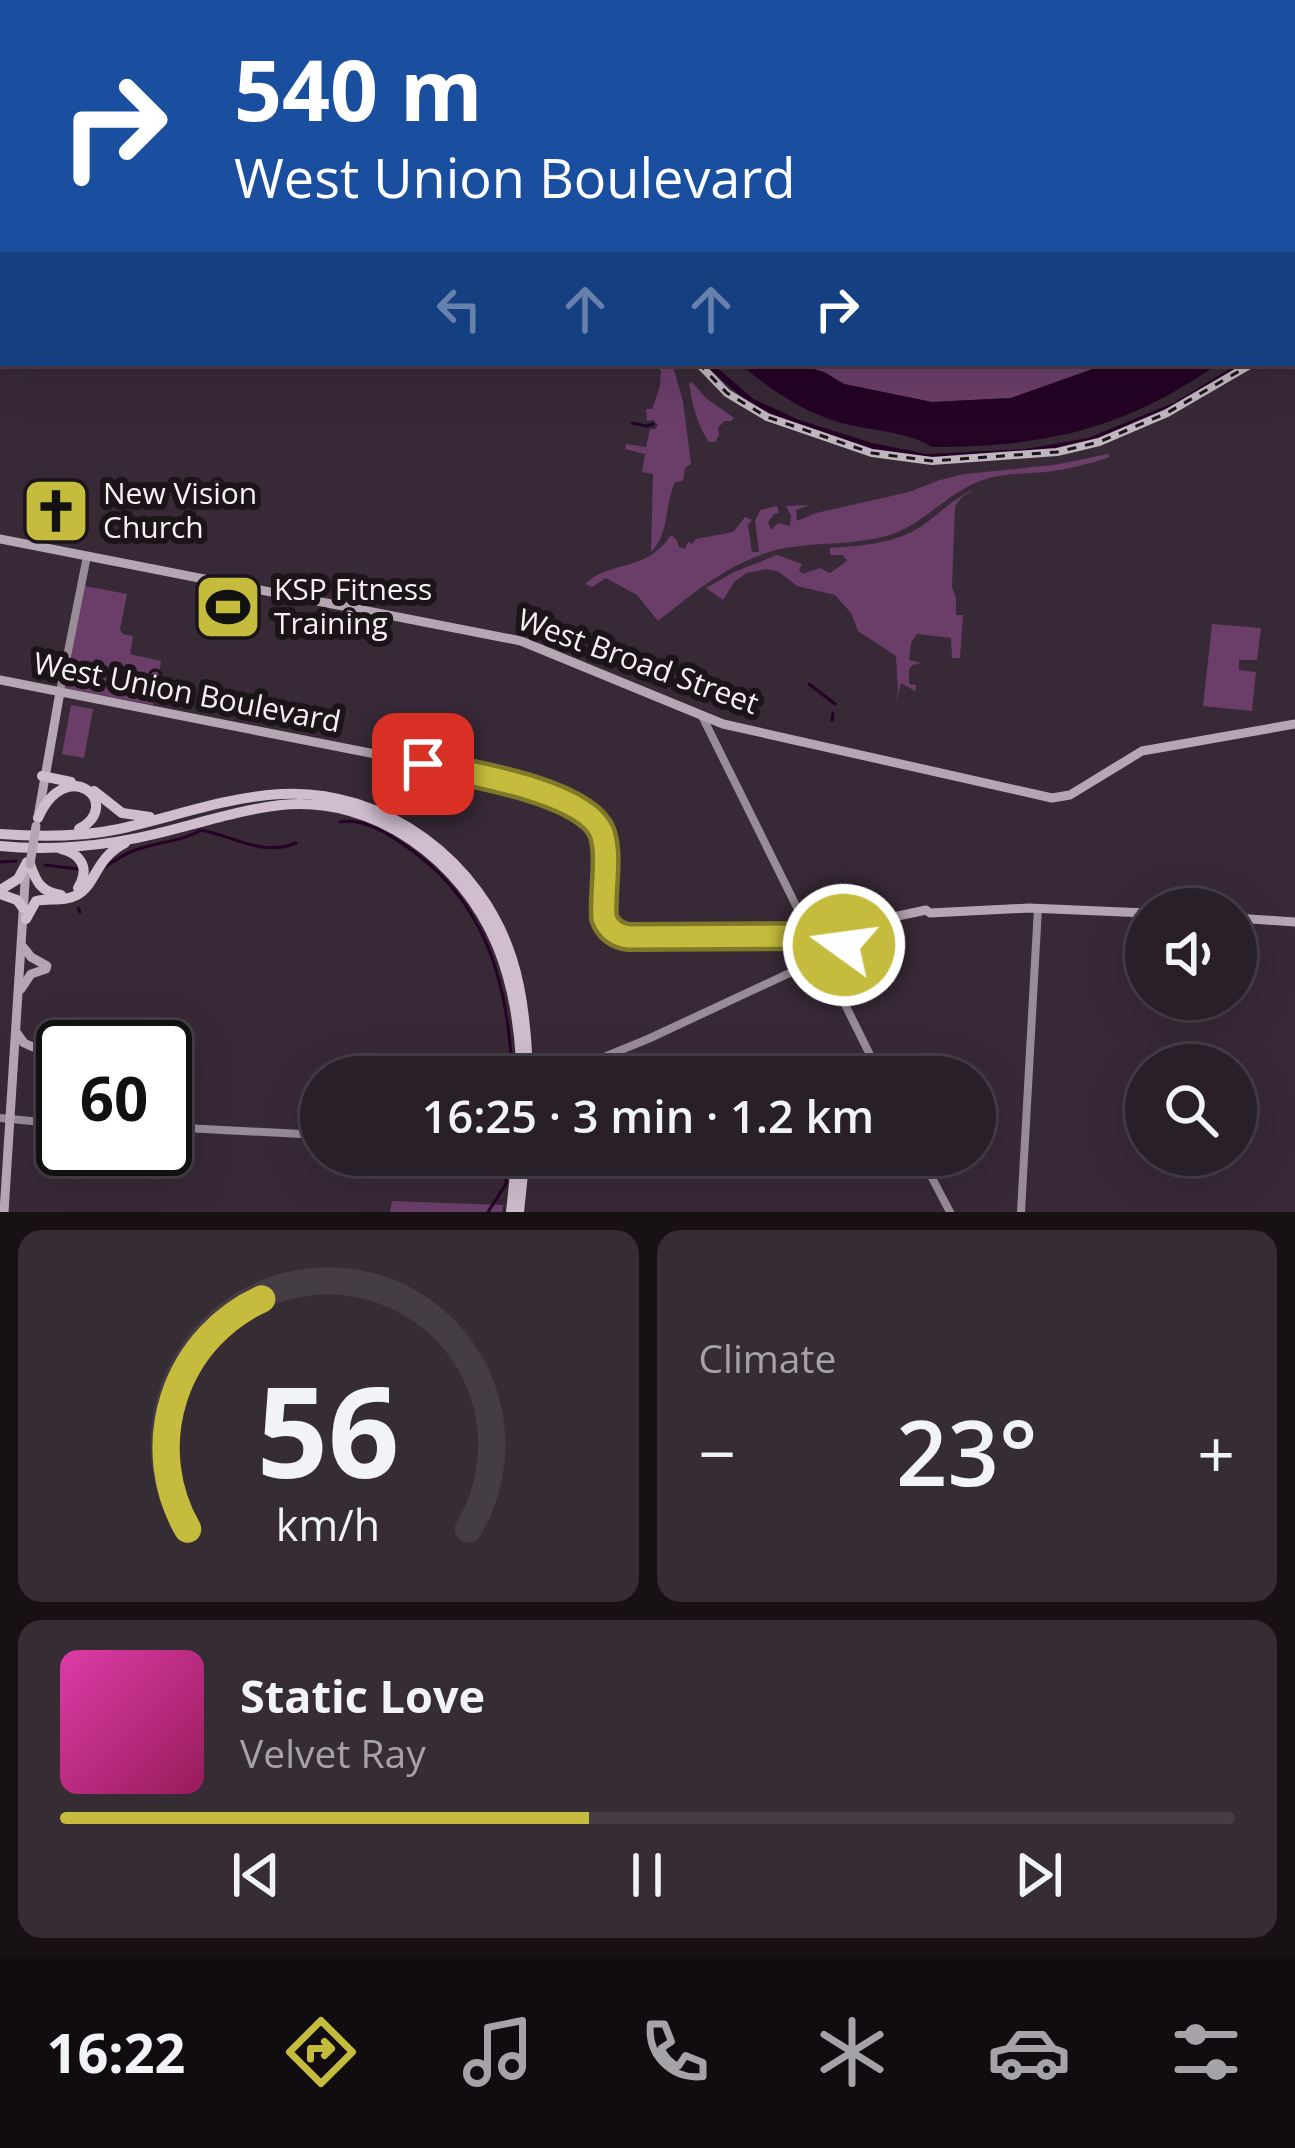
<!DOCTYPE html>
<html lang="en">
<head>
<meta charset="utf-8">
<style>
	:root { --surface:#291f28; --page:#352c34; --text:#f1f3f6; --muted:#a5a2a8; --line:#453d45; --accent:#c5bc3d }
	body { margin:0; font-family:"Open Sans",sans-serif; background:var(--page); color:var(--text); height:100vh; display:flex; flex-direction:column; font-size:45px; white-space:nowrap }
	* { box-sizing:border-box; margin:0 }
	p { font-size:39px; color:var(--muted) }
	.icon { flex:none; width:66px; height:66px; fill:none; stroke:currentColor; stroke-width:2; stroke-linecap:round; stroke-linejoin:round }
	.map { position:relative; height:1212px; overflow:hidden }
	.side { display:flex; flex-direction:column; gap:18px; padding:18px; background:#171116; flex:1 }
	.side>* { flex:none }
	.banner { position:absolute; left:0px; top:0px; width:1296px; height:366px; box-shadow:0 12px 48px #0002,0 0 0 3px var(--line); background:#1a4fa0; color:#fff; overflow:hidden }
	.tools { position:absolute; left:1125px; top:888px; display:grid; gap:24px }
	.tools a { display:grid; place-items:center; width:132px; height:132px; border-radius:50%; background:var(--surface); box-shadow:0 12px 48px #0002,0 0 0 3px var(--line); font-size:60px }
	.speed { position:absolute; left:36px; top:1020px; display:flex; gap:24px; font-size:60px; font-weight:700; text-align:center }
	.speed>* { display:grid; place-content:center; width:156px; height:156px; border-radius:50%; background:var(--surface); box-shadow:0 12px 48px #0002,0 0 0 3px var(--line); line-height:1 }
	.speed .limit { border:6px solid #111; border-radius:18px; background:#fff; color:#111 }
	.pin { position:absolute; display:grid; place-items:center; width:102px; height:102px; color:#fff; margin:-51px; border-radius:24px; box-shadow:0 6px 18px #0006 }
	.me { position:absolute; width:132px; margin:-66px; rotate:284deg; stroke-linejoin:round; filter:drop-shadow(0 0 9px #0008) }
	.turn { display:flex; align-items:center; gap:42px; height:252px; padding:0 36px; font-size:54px }
	.turn .icon { width:156px; height:156px; stroke-width:2.5 }
	.turn b { display:block; font-size:84px; line-height:102px }
	.lanes { display:flex; align-items:center; height:114px; padding:0 36px; background:#0003; justify-content:center; gap:60px; direction:ltr }
	.lanes .off { opacity:.35 }
	.big { font-size:90px; font-weight:600; line-height:1.1 }
	.side .tile { flex:1; display:flex; flex-direction:column; justify-content:center; gap:18px; min-width:0; padding:0 42px; border-radius:24px; background:var(--page) }
	.side .dial { align-items:center; gap:0 }
	.dial svg { height:312px; overflow:visible; fill:none; stroke:var(--line); stroke-width:7; stroke-linecap:round; text-anchor:middle }
	.dial text { fill:var(--text); stroke:none }
	.song { display:flex; align-items:center; gap:36px }
	.cover { width:144px; height:144px; border-radius:18px; background:linear-gradient(135deg,hsl(320 70% 55%),hsl(330 70% 35%)) }
	.played { height:12px; border-radius:6px; background:linear-gradient(90deg,var(--accent) 45%,var(--line) 45%) }
	.keys { display:flex; justify-content:space-around; direction:ltr }
	.heat { display:flex; justify-content:space-between; align-items:center; font-size:66px; direction:ltr }
	.side .tiles { flex:1; display:grid; gap:18px; grid-template-columns:1fr 1fr }
	.tile:last-child { grid-column:span 2 }
	.trip { position:absolute; left:300px; top:1056px; width:696px; height:120px; border-radius:60px; background:var(--surface); box-shadow:0 12px 48px #0002,0 0 0 3px var(--line); font-weight:600; line-height:120px; text-align:center }
	.tabs { display:flex; height:192px; justify-content:space-around; align-items:center; background:#100c10; color:var(--muted) }
	.tabs .icon { width:84px; height:84px }
	.tabs .selected { color:var(--accent) }
	.tabs b { font-size:54px; color:var(--text) }
	.map>svg:first-child { display:block }
</style>
</head>
<body>
<div class="map">
<svg width="1295" height="1212" viewBox="0 0 1295 1212">
	<rect width="100%" height="100%" fill="#372936"/>
	<!-- green -->
	<g fill="#6a3e69">
		<path d="M126,0H965L945,3H118Z"/>
		<path d="M642,363H672L683,401L691,464L685,468L683,481L675,482C664,506 670,533 651,552L653,474L642,472L645,454L625,449L626,444L646,447L650,429H655L658,425L653,420L647,421L646,409H652L660,386L661,370Z"/>
		<path d="M794,363H1100L1090,370L1011,398L932,402L844,384L824,372Z"/>
		<path d="M692,382L706,398L734,418L731,421H724L718,428L719,435L715,442H709C697,425 692,404 689,383Z"/>
		<path d="M1108,454L1110,457C1089,464 1068,469 1047,472C1025,474 1003,473 983,480C947,492 924,525 887,536C854,545 819,542 785,548C735,558 697,590 658,621L637,595L606,578L592,587L585,584C611,559 645,574 671,535L677,540L679,547L685,549L688,542L692,544L696,539L733,532L745,517L752,520L748,525L752,552H759L755,521L760,510L777,506L779,513L774,514L768,522L771,530L778,523L790,526L791,516L786,506L810,505L796,510L797,521L816,513L909,492L940,480L965,474L1054,465Z"/>
		<path d="M974,490L962,497L955,506L952,587L956,598V615H963L960,658H952L951,638L917,634L911,643L909,660L921,663L912,665L909,670V684L916,685L915,691L901,683L895,706L898,691L896,656L858,631L851,613L835,595L797,586L779,572L766,569L747,573L735,581L723,600L706,588L734,572L777,555L802,564L799,570L802,574L820,568L830,573L847,561L843,555H830V548C859,546 891,544 917,529C937,517 952,498 974,490Z"/>
		<path d="M85,586L127,594L120,630L123,634L133,636L130,654L161,661L153,705L65,688Z"/>
		<path d="M1212,624L1261,628L1257,660H1239V670L1256,672L1252,711L1203,706Z"/>
		<path d="M71,705L93,709L84,758L62,754Z"/>
		<path d="M392,1201L503,1205L502,1212H390Z"/>
	</g>
	<!-- water -->
	<path fill="#240325" d="M739,363H794L824,372L844,384L932,402L1011,398L1090,370L1100,363H1219C1126,429 1045,447 932,447C903,429 862,431 829,419C795,407 766,386 739,363Z"/>
	<g fill="none" stroke-linecap="round" stroke-linejoin="round">
		<!-- stream -->
		<g stroke="#240325" stroke-width="3">
			<path d="M632,423L646,426L653,424"/>
			<path d="M809,684L835,704"/>
			<path d="M832,721L833,713"/>
			<path d="M340,822C360,818 384,831 400,842C485,897 509,981 512,1077"/>
			<path d="M0,862L16,861"/>
			<path d="M45,865L78,869"/>
			<path d="M106,866C115,861 124,854 133,851C154,842 182,842 201,830C233,836 263,857 296,843"/>
			<path d="M78,908L80,912"/>
			<path d="M488,1212L506,1184L507,1155"/>
		</g>
		<!-- canal -->
		<g stroke="#240325" stroke-width="6">
			<path d="M0,165H3"/>
			<path d="M1293,327L1295,326"/>
			<path d="M707,363L751,401L796,422L872,446L926,457L1026,452L1089,441L1176,405L1245,363"/>
		</g>
		<!-- secondary -->
		<g stroke="#988d97" stroke-width="8">
			<path d="M60,692L87,556"/>
			<path d="M702,716L881,1077"/>
			<path d="M555,1077L648,1039L854,943"/>
			<path d="M0,1118L63,1124"/>
			<path d="M165,1127L321,1135"/>
			<path d="M920,1155L950,1212"/>
			<path d="M1021,1212L1038,908"/>
		</g>
		<!-- primary -->
		<g stroke="#b5a6b4" stroke-width="9">
			<path d="M0,539L521,641L723,724L1052,798L1070,795L1142,751L1295,724"/>
			<path d="M0,680L502,779C527,786 582,802 597,824C621,856 579,919 626,937L788,934L856,942L898,916L926,910L930,913L1029,908L1146,913"/>
			<path d="M38,817L60,692"/>
			<path d="M1236,918L1295,922"/>
			<path d="M24,948L31,957L47,966"/>
			<path d="M21,989L31,974L46,969"/>
			<path d="M16,1032L24,1043L33,1047"/>
			<path d="M4,1212L26,867"/>
		</g>
		<!-- highway -->
		<g stroke="#d0bece" stroke-width="10">
			<path d="M42,776L71,782"/>
			<path d="M94,791L122,813L150,817"/>
			<path d="M38,818C67,753 125,804 79,829"/>
			<path d="M0,834C39,837 81,837 119,829C173,817 227,797 281,794C384,788 482,862 512,959C524,996 527,1038 528,1077"/>
			<path d="M0,846C50,851 106,846 155,834C197,824 238,810 281,805C375,795 462,861 497,945C512,981 519,1023 521,1062"/>
			<path d="M61,849C82,854 90,869 78,888"/>
			<path d="M30,864C36,882 41,892 61,895"/>
			<path d="M0,890L18,879L27,862"/>
			<path d="M0,894L17,900L23,908"/>
			<path d="M26,919L36,901C49,898 65,902 77,895C96,885 95,858 125,843"/>
			<path d="M511,1212L517,1155"/>
			<path d="M519,1212L525,1155"/>
		</g>
		<defs>
			<g id="rail">
				<path d="M1293,23H1295"/>
				<path d="M0,68H3"/>
				<path d="M0,176H3"/>
				<path d="M1293,334L1295,333"/>
				<path d="M698,363L727,393L767,417L872,453L932,461L1057,452L1099,442L1167,413L1253,363"/>
			</g>
		</defs>
		<!-- rail casing -->
		<use href="#rail" stroke="#c0b6bf" stroke-width="8"/>
		<!-- rail -->
		<use href="#rail" stroke="#1b151a" stroke-width="3" stroke-dasharray="9" stroke-linecap="butt"/>
		<!-- primary-bridge -->
		<path stroke="#b5a6b4" stroke-width="9" d="M30,864L36,826"/>
	</g>
	<g fill="none" stroke-linecap="round" stroke-linejoin="round">
		<defs>
			<path id="route" d="M423,764C463,772 587,791 602,833C610,856 602,892 604,918C608,929 617,936 629,937L812,936L825,956L848,946L844,945"/>
		</defs>
		<!-- route casing -->
		<use href="#route" stroke="#807a28" stroke-width="30"/>
		<!-- route -->
		<use href="#route" stroke="#c5bc3d" stroke-width="21"/>
	</g>
	<!-- icons -->
	<defs>
		<symbol id="church-square" viewBox="-11 -11 22 22"><rect x="-9" y="-9" width="18" height="18" rx="4" fill="#c5bc3d" stroke="#1b151a"/><path d="M-1.2-6h2.4v3.5h3.3v2.4h-3.3V6h-2.4V-.1h-3.3v-2.4h3.3Z" fill="#111"/></symbol>
		<symbol id="stadium-square" viewBox="-11 -11 22 22"><rect x="-9" y="-9" width="18" height="18" rx="4" fill="#c5bc3d" stroke="#1b151a"/><path d="M0-5a6.5 5 0 1 0 0 10a6.5 5 0 1 0 0-10ZM-3.5-1.8h7v3.6h-7Z" fill="#111"/></symbol>
	</defs>
	<g fill-rule="evenodd">
		<use href="#church-square" x="18" y="473" width="76" height="76"/>
		<use href="#stadium-square" x="190" y="569" width="76" height="76"/>
	</g>
	<g text-anchor="middle" stroke-width="12" stroke-linejoin="round" paint-order="stroke">
		<!-- poi labels -->
		<g font-size="30" fill="#f7eef6" stroke="#1b151a" text-anchor="start">
			<text x="103" y="504">New Vision<tspan x="103" dy="34">Church</tspan></text>
			<text x="274" y="600">KSP Fitness<tspan x="274" dy="34">Training</tspan></text>
		</g>
		<!-- street labels -->
		<g font-size="30" fill="#f7eef6" stroke="#1b151a">
			<text transform="translate(638 662) rotate(20)" y="10">West Broad Street</text>
			<text transform="translate(187 693) rotate(11)" y="10">West Union Boulevard</text>
		</g>
	</g>
</svg>
<div class="tools">
<a><svg class="icon" aria-label="sound" viewBox="0 0 24 24"><path d="M4 9h4l5-4v14l-5-4H4zM17 9q2 3 0 6"/></svg></a>
<a><svg class="icon" aria-label="search" viewBox="0 0 24 24"><circle cx="10" cy="10" r="6"/><path d="M15 15l6 6"/></svg></a>
</div>
<div class="speed"><div class="limit">60</div></div>
<div class="pin" style="left:423px;top:764px;background:#d93025"><svg class="icon" aria-label="arrive" viewBox="0 0 24 24"><path d="M6 21V4h12l-3 4 3 4H6"/></svg></div>
<svg class="me" style="left:844px;top:945px" viewBox="-20 -20 40 40"><circle r="17" fill="#c5bc3d" stroke="#fff" stroke-width="3"/><path d="M0-11L8 9 0 5-8 9z" fill="#fff"/></svg>
<div class="trip">16:25 · 3 min · 1.2 km</div>
<div class="banner">
<div class="turn"><svg class="icon" aria-label="right" viewBox="0 0 24 24"><path d="M7 20v-9h11M14 6l5 5-5 5"/></svg><div><b>540 m</b>West Union Boulevard</div></div>
<div class="lanes"><svg class="icon off" aria-label="left" viewBox="0 0 24 24"><path d="M17 20v-9H6M10 6l-5 5 5 5"/></svg><svg class="icon off" aria-label="ahead" viewBox="0 0 24 24"><path d="M12 20V5M6 11l6-6 6 6"/></svg><svg class="icon off" aria-label="ahead" viewBox="0 0 24 24"><path d="M12 20V5M6 11l6-6 6 6"/></svg><svg class="icon" aria-label="right" viewBox="0 0 24 24"><path d="M7 20v-9h11M14 6l5 5-5 5"/></svg></div>
</div>
</div>
<section class="side">
<div class="tiles">
<div class="tile dial"><svg viewBox="0 0 100 80">
<path d="M14 69A42 42 0 1 1 86 69"/>
<path d="M14 69A42 42 0 0 1 33 10" stroke="#c5bc3d"/>
<text x="50" y="56" font-size="32" font-weight="700">56</text>
<text x="50" y="72" font-size="11">km/h</text>
</svg></div>
<div class="tile"><p>Climate</p>
<div class="heat"><a>−</a><b class="big">23°</b><a>+</a></div>
</div>
<div class="tile">
<div class="song"><i class="cover"></i><div><b>Static Love</b><p>Velvet Ray</p></div></div>
<div class="played"></div>
<div class="keys"><svg class="icon" aria-label="previous" viewBox="0 0 24 24"><path d="M18 5L8 12l10 7zM5 5v14"/></svg><svg class="icon" aria-label="pause" viewBox="0 0 24 24"><path d="M8 5v14M16 5v14"/></svg><svg class="icon" aria-label="next" viewBox="0 0 24 24"><path d="M6 5l10 7-10 7zM19 5v14"/></svg></div>
</div>
</div>
</section>
<nav class="tabs">
<b>16:22</b>
<svg class="icon selected" aria-label="directions" viewBox="0 0 24 24"><path d="M12 3l9 9-9 9-9-9zM9 14v-3h6M13 9l2 2-2 2"/></svg>
<svg class="icon" aria-label="music" viewBox="0 0 24 24"><path d="M9 18V5l10-2v13"/><circle cx="6" cy="18" r="3"/><circle cx="16" cy="16" r="3"/></svg>
<svg class="icon" aria-label="phone" viewBox="0 0 24 24"><path d="M5 4h4l2 5-3 2q2 4 5 5l2-3 5 2v4C11 20 4 13 5 4z"/></svg>
<svg class="icon" aria-label="climate" viewBox="0 0 24 24"><path d="M12 3v18M4 7l16 10M4 17L20 7"/></svg>
<svg class="icon" aria-label="car" viewBox="0 0 24 24"><path d="M5 17H2v-5l4-1 3-4h7l3 4 3 1v5h-3M9 17h6M6 11h13"/><circle cx="7" cy="17" r="2"/><circle cx="17" cy="17" r="2"/></svg>
<svg class="icon" aria-label="filters" viewBox="0 0 24 24"><path d="M4 7h16M4 17h16"/><circle cx="9" cy="7" r="2"/><circle cx="15" cy="17" r="2"/></svg>
</nav>
</body>
</html>
